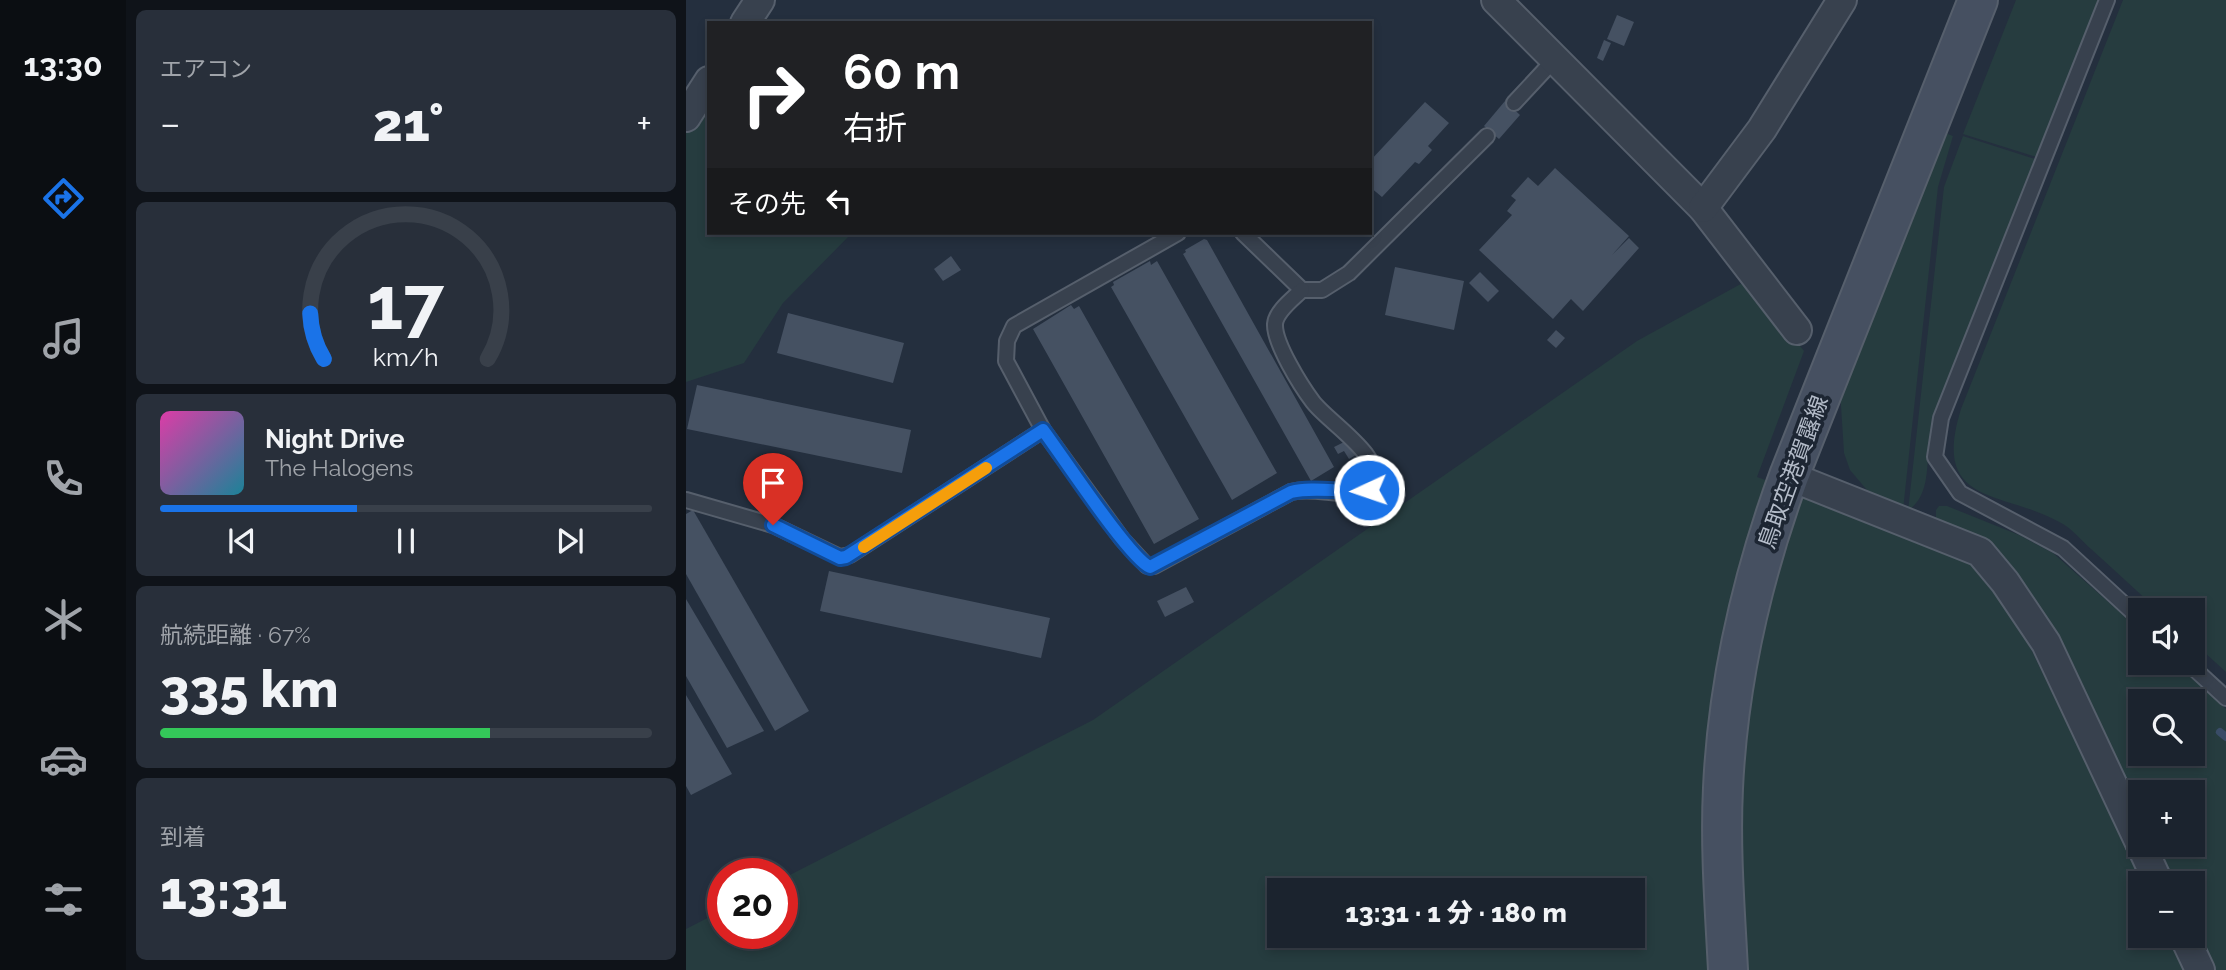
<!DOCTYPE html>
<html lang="ja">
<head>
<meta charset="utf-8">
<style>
	:root { --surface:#1b232e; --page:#282f3a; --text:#f1f3f6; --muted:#a0a4aa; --line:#39404a; --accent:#1a73e8 }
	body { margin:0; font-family:Raleway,"Noto Sans JP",sans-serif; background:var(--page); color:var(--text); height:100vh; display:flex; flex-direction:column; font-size:26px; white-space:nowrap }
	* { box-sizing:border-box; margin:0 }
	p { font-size:23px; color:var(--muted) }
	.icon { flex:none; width:38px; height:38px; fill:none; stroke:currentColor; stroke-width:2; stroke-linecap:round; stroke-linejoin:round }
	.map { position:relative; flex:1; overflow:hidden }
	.sheet { display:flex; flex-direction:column; gap:10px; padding:10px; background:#0f1319; width:560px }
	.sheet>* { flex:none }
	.hud { position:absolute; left:21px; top:21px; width:665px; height:214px; border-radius:0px; box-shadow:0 4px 10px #0003,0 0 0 2px var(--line); background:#202124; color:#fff; overflow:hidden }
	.fabs { position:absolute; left:1442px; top:598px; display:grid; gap:14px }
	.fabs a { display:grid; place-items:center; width:77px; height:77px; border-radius:0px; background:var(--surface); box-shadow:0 4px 10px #0003,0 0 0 2px var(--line); font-size:35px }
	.speed { position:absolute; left:21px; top:858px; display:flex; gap:14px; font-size:35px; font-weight:700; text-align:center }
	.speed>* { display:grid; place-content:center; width:91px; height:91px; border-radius:50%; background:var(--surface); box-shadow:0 4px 10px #0003,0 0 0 2px var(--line); line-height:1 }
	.speed .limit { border:10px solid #d22; background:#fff; color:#111 }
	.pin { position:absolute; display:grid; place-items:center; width:60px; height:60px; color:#fff; margin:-72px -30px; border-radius:50% 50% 50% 0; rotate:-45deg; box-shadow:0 0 7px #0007 }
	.pin .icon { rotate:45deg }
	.me { position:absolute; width:77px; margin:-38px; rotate:267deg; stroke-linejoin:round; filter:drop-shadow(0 0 5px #0008) }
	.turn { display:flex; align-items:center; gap:24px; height:147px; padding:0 21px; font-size:32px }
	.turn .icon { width:91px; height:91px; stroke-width:2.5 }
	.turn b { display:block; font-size:49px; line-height:60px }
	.then { display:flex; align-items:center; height:66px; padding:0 21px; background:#0003; gap:14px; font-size:26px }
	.big { font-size:52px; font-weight:800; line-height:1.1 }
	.sheet .tile { flex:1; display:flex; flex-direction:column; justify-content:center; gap:10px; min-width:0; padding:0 24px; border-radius:10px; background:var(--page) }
	.sheet .dial { align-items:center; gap:0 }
	.dial svg { height:182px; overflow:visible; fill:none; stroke:var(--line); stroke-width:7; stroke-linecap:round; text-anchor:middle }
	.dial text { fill:var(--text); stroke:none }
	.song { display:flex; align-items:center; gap:21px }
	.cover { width:84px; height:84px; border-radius:10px; background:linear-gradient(135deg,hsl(320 70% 55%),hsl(190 70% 35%)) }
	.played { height:7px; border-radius:4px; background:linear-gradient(90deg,var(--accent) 40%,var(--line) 40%) }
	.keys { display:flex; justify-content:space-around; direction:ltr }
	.heat { display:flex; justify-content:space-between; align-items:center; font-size:38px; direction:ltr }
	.charge { height:10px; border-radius:5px; background:linear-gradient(90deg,#34c759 67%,var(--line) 0) }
	.trip { position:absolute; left:581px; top:878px; width:378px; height:70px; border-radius:0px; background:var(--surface); box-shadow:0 4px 10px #0003,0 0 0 2px var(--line); font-weight:800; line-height:70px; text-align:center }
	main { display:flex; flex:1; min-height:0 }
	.dock { display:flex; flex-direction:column; width:126px; justify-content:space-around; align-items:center; background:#0b0e12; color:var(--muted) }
	.dock .icon { width:49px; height:49px }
	.dock .active { color:var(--accent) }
	.dock b { font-size:32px; color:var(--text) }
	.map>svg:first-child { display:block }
</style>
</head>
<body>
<main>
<nav class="dock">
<b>13:30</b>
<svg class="icon active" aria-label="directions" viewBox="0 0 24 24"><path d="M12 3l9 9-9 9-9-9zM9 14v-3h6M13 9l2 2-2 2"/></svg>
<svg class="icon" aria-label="music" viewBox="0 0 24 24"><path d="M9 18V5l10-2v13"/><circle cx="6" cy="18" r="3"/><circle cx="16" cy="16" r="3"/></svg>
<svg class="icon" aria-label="phone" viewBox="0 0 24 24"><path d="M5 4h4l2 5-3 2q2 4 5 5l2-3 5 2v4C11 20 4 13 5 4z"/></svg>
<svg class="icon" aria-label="climate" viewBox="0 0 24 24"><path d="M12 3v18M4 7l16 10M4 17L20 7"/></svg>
<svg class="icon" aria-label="car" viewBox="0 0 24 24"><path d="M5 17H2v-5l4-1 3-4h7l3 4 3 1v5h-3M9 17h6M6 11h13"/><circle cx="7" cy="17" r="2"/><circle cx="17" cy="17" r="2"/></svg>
<svg class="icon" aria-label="filters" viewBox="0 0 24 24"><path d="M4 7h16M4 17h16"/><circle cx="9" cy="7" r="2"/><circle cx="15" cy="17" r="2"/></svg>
</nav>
<section class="sheet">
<div class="tile"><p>エアコン</p>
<div class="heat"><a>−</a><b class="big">21°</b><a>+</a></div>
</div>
<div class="tile dial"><svg viewBox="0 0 100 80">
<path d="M14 69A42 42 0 1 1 86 69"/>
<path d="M14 69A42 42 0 0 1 8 49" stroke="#1a73e8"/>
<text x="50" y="56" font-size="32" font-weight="700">17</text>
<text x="50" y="72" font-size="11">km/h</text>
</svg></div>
<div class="tile">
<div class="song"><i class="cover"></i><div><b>Night Drive</b><p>The Halogens</p></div></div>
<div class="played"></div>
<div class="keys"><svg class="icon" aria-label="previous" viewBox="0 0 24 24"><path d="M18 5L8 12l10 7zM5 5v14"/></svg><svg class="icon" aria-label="pause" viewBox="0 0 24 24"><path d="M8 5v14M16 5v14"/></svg><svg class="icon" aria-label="next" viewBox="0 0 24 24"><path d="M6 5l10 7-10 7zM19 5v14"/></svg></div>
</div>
<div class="tile"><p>航続距離 · 67%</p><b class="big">335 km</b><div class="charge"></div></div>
<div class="tile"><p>到着</p><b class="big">13:31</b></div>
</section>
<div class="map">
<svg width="1540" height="970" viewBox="0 0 1540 970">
	<rect width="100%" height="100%" fill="#242f3e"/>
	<!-- green -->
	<g fill="#263c3f" fill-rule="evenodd">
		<path d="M1330,0H1412L1354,158L1277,134Z"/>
		<path d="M1437,0H1540V672L1507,642V611H1473C1450,590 1428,570 1405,549C1396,541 1387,530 1377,524C1318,489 1244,508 1275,409Z"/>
		<path d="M23,87V233H166L97,303L58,363L0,382V122Z"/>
		<path d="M1259,133L1267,136L1252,187L1217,510L1181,490L1164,470L1158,453L1154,390Z"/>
		<path d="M1277,136L1352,160L1250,416C1247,427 1244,438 1243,449C1240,472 1243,495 1222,511L1258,187Z"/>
		<path d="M1062,280L1118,351L1071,477L1251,542L1284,556L1326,610L1459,884H1454V936H1485L1502,970H0V929L37,910V933H96V879L407,720L951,341ZM593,891H947V936H593Z"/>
		<path d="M1253,506H1261L1333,535L1367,553L1454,630V663H1490L1540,709V970H1527L1507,930V884H1485L1466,845H1507V793H1454V820L1369,642L1255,525L1250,518V510ZM1454,702H1507V754H1454Z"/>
	</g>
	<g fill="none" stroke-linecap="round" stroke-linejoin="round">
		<!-- stream -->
		<path stroke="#394c67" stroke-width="8" d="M1534,732L1540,737"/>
	</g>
	<!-- building -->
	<g fill="#455162">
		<path d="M931,15L948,22L938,46L921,39Z"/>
		<path d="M918,40L925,43L917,61L911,58Z"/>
		<path d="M819,101L834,115L813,139L798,126Z"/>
		<path d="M739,102L763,123L742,146L746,150L733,164L729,162L696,197L684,187V161Z"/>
		<path d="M869,168L943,236L926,255L943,238L953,248L897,311L885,299L867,319L793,250L826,215L821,211L830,200L825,196L842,177L852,186Z"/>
		<path d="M518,239L521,240L648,467L625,481L497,254L500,252L499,250Z"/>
		<path d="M265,256L275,270L257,281L248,269Z"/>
		<path d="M464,261L465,265L471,261L591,473L546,500L425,287L428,285L427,282Z"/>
		<path d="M709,267L778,281L768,330L699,315Z"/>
		<path d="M794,272L813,291L802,302L783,283Z"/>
		<path d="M385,305L388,309L393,306L513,519L468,544L347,329Z"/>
		<path d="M102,313L218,343L207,383L91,353Z"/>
		<path d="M870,330L879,338L870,348L861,340Z"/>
		<path d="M11,385L225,430L216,473L1,429Z"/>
		<path d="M662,440L670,455L663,459L658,451L652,454L648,447Z"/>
		<path d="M7,510L123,711L89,731L0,574V514Z"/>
		<path d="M143,571L364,618L355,658L134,611Z"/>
		<path d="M500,587L508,602L479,617L471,601Z"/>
		<path d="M0,599L78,731L41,748L0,676Z"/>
		<path d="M0,695L46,774L5,795L0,786Z"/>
	</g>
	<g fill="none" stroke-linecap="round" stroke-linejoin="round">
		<defs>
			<g id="lane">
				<path d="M1421,0L1255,418L1249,457L1274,493L1377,548L1454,619"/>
				<path d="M828,103L868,60"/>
				<path d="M557,233L616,290H636L663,273L801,136"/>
				<path d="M357,430L436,539L461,566H468L605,492C631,485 665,502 689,487C699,456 643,423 627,402C615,386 588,343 589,324C590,311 608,298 616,290"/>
				<path d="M0,500L87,525L154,557L164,555L357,430L320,361L321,341L328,326L492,233"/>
				<path d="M1502,663L1540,698"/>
			</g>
			<g id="street">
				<path d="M810,0L1017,208L1111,330"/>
				<path d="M59,23L74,0"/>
				<path d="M0,117L23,81"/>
				<path d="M1017,208L1076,129L1156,0"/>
				<path d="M1103,476L1294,552L1319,582L1360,643L1454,843"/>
				<path d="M1455,845L1473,884"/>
				<path d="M1498,936L1514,970"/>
			</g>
			<path id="secondary" d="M1042,970C1039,910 1034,849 1037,788C1042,681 1066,577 1103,476L1292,0"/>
		</defs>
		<!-- lane casing -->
		<use href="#lane" stroke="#565f6c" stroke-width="18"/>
		<!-- street casing -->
		<use href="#street" stroke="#565f6c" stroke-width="32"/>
		<!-- secondary casing -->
		<use href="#secondary" stroke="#565f6c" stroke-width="42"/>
		<!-- lane -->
		<use href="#lane" stroke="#38414e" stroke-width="14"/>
		<!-- street -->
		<use href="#street" stroke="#38414e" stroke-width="28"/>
		<!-- secondary -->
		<use href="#secondary" stroke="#465061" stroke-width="38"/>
	</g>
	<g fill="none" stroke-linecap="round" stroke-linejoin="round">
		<defs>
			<path id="route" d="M87,525L154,558L160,557L357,430C375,454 444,559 464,567L605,492C627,486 658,493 683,490"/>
		</defs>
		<!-- route casing -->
		<use href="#route" stroke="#114b97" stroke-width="18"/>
		<!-- route -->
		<use href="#route" stroke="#1a73e8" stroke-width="12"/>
		<!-- slow -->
		<path stroke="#f59e0b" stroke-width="12" d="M178,547L300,468"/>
	</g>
	<g text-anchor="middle" stroke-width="7" stroke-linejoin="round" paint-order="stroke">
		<!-- street labels -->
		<g font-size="23" fill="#b4bcc9" stroke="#1d2633">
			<text transform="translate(1107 472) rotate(-70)" y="8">鳥取空港賀露線</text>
		</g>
	</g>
</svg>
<div class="fabs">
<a><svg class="icon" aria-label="sound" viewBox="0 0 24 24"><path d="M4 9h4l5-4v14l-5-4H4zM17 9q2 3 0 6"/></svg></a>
<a><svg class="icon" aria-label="search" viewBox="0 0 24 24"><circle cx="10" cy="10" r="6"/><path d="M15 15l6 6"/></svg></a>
<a>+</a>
<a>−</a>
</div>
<div class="speed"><div class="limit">20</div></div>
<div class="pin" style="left:87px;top:525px;background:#d93025"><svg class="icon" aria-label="arrive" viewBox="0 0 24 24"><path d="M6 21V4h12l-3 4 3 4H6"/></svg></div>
<svg class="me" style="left:683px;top:490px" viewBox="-20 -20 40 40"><circle r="17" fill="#1a73e8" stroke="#fff" stroke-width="3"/><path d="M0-11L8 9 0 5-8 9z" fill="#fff"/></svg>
<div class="trip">13:31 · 1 分 · 180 m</div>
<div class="hud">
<div class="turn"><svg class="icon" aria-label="right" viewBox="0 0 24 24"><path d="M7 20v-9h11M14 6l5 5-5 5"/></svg><div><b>60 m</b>右折</div></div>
<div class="then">その先<svg class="icon" aria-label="left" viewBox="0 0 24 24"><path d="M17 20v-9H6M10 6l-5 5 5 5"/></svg></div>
</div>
</div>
</main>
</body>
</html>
